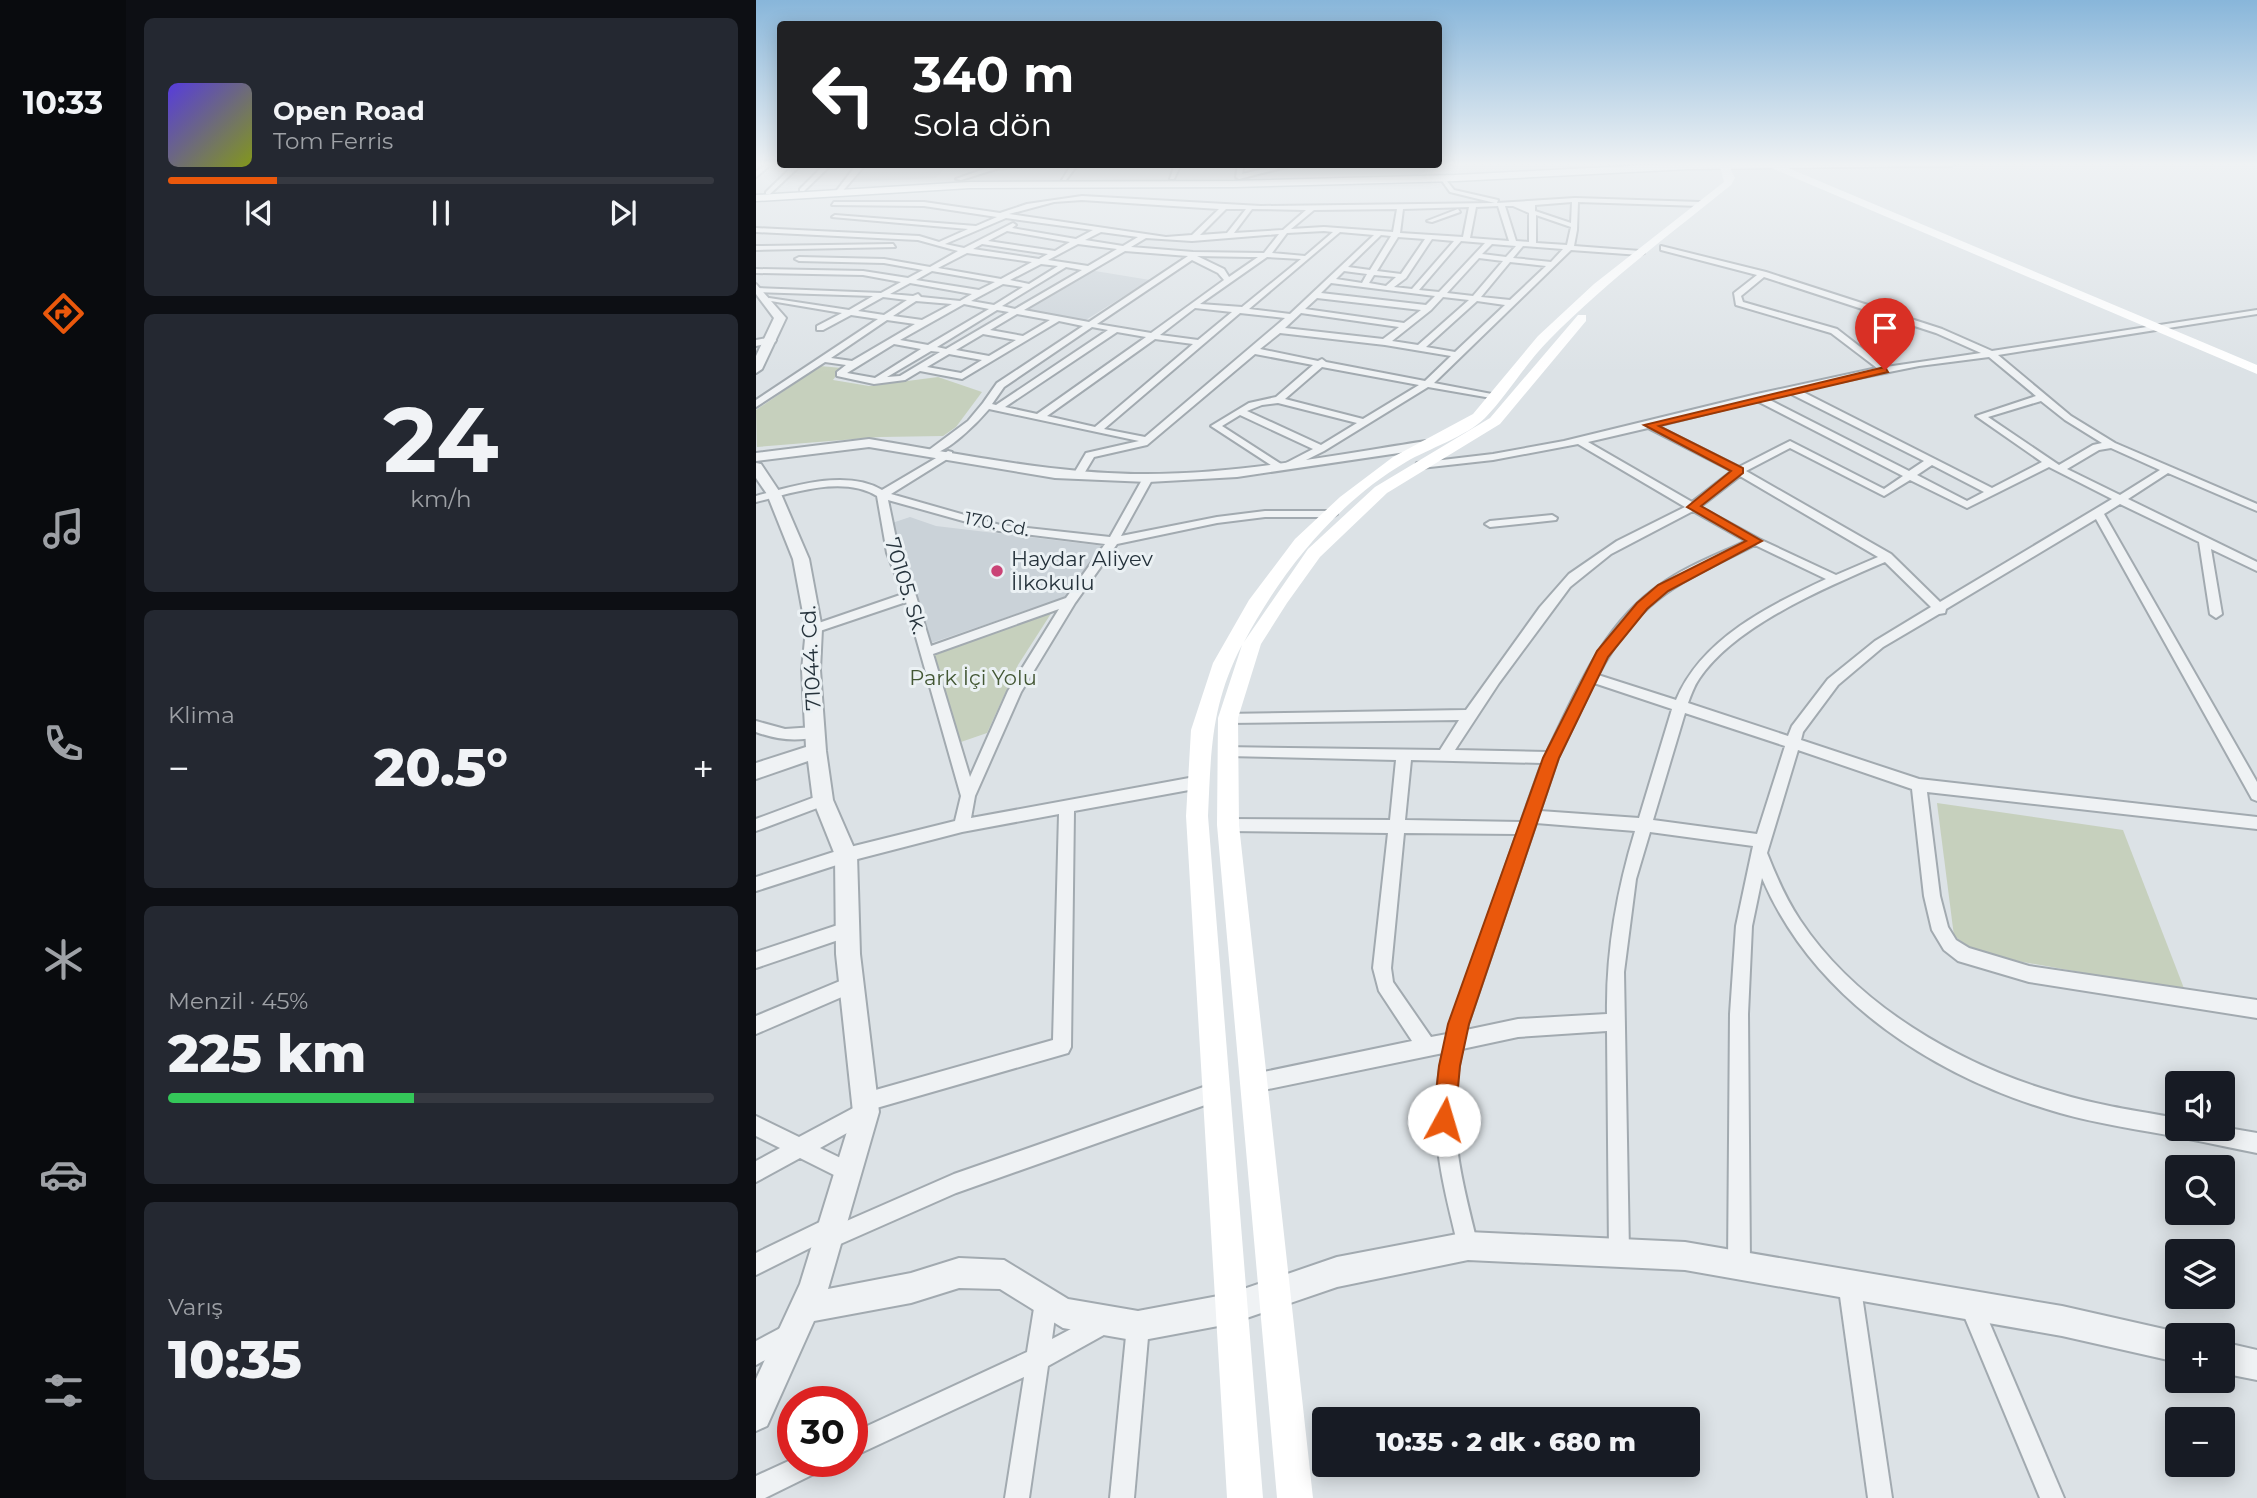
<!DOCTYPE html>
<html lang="tr">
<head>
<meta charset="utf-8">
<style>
	:root { --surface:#171b24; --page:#242831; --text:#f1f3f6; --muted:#9ea1a6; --line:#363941; --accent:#ea580c }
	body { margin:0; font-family:Montserrat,sans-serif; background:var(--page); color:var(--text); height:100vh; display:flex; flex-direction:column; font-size:26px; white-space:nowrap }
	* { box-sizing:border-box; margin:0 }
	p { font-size:23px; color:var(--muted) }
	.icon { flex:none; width:38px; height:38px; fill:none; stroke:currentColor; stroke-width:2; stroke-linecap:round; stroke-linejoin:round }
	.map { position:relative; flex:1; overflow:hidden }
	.side { display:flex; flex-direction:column; gap:18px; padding:18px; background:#0d0f14; width:630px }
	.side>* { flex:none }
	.top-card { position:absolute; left:21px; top:21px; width:665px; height:147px; border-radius:7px; box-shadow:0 4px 18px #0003; background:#202124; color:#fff; overflow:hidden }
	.tools { position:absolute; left:1409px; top:1071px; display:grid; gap:14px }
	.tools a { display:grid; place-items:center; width:70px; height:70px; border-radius:7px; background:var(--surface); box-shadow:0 4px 18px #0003; font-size:35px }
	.speed { position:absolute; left:21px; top:1386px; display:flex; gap:14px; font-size:35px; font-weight:700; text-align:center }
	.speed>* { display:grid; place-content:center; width:91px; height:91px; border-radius:50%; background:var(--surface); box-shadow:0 4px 18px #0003; line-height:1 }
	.speed .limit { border:10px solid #d22; background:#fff; color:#111 }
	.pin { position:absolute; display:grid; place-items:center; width:60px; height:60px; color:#fff; margin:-72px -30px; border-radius:50% 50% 50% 0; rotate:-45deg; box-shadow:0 0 7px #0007 }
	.pin .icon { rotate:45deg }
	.me { position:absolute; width:77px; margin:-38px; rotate:6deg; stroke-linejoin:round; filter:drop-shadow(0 0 5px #0008) }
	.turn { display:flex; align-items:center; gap:24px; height:147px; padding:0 21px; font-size:32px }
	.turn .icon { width:91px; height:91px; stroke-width:2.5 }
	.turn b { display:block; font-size:49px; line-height:60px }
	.big { font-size:52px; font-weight:800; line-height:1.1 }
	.side .card { flex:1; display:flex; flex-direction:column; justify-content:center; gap:10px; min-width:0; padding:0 24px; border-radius:10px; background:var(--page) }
	.side .dial { align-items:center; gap:0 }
	.dial b { font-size:91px; line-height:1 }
	.song { display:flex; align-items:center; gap:21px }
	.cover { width:84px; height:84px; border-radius:10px; background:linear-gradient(135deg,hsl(250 70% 55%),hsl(70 70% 35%)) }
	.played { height:7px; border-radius:4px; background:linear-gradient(90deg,var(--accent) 20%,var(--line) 20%) }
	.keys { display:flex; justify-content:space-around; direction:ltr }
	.heat { display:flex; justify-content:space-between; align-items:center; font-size:38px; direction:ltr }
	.charge { height:10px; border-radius:5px; background:linear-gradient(90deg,#34c759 45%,var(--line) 0) }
	.trip { position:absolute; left:556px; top:1407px; width:388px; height:70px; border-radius:7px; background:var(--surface); box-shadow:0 4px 18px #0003; font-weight:800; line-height:70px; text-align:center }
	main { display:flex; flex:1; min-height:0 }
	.tabs { display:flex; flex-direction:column; width:126px; justify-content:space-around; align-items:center; background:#090b0e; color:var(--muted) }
	.tabs .icon { width:49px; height:49px }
	.tabs .current { color:var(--accent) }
	.tabs b { font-size:32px; color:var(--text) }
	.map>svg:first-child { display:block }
</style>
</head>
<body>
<main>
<nav class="tabs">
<b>10:33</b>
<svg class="icon current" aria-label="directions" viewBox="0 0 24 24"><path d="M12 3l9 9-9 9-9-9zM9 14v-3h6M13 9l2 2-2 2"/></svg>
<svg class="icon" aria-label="music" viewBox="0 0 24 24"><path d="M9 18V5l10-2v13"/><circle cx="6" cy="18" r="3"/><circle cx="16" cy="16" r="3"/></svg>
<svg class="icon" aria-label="phone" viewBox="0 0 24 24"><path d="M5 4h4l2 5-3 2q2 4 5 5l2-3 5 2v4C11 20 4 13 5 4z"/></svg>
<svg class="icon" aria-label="climate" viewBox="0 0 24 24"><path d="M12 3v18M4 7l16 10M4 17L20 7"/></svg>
<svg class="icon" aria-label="car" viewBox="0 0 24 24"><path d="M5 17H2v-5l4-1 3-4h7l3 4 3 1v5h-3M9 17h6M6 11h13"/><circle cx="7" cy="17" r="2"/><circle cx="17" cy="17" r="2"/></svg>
<svg class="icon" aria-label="filters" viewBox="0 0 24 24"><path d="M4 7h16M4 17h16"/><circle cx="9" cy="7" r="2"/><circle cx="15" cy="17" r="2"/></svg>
</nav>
<section class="side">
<div class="card">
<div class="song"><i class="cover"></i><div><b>Open Road</b><p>Tom Ferris</p></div></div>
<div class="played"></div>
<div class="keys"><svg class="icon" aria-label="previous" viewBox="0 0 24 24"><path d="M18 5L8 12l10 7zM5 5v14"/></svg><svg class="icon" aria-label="pause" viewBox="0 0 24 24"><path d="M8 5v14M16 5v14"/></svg><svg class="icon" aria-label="next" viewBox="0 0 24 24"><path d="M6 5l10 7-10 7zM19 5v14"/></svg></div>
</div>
<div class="card dial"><b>24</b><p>km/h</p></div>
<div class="card"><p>Klima</p>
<div class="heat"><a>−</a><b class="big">20.5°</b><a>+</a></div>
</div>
<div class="card"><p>Menzil · 45%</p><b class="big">225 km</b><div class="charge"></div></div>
<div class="card"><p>Varış</p><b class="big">10:35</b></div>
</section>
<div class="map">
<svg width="1501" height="1498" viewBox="0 0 1501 1498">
	<rect width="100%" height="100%" fill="#dce2e6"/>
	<!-- built -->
	<g fill="#cad2d8">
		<path d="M112,165V164L192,165L180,178L97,182Z"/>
		<path d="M333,270L394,280L328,321L265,310Z"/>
		<path d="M154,517L180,526L348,546L316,595L172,644L136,523Z"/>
	</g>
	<!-- green -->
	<g fill="#c6d0bd">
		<path d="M64,366L86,368L77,380L113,386L182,377L226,392L200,427L187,436L124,437L1,447L0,410Z"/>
		<path d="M296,612L262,665L231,733L202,743L173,655Z"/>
		<path d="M1181,803L1367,830L1429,991L1223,954L1198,936Z"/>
	</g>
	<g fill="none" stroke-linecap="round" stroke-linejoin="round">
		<defs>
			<g id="minor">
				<path d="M10,163H17L0,177V172Z"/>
				<path d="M39,164H46L14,194H10V192Z"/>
				<path d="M69,164H76L48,191H44V189Z"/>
				<path d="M294,164L240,169L205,180L200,179L239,165Z"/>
				<path d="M316,164H322L310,180H306Z"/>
				<path d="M419,164H425L418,179H414Z"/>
				<path d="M482,164H488L486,174L529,164H542L483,179L480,177Z"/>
				<path d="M687,176L698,190L742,200L741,203L819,198L944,202L947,204L944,206L822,202L821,230L818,246L884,251L888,253L884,255L815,250L678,383L741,395V399L672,387L568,451L534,468L529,465L530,463L557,449L484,415L466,426L525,464V468L521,469L455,426L493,403L520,397L557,365L499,354L391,445L338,457L326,477L317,475L330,453L383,441L233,409C222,422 190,455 173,454V450L212,421L227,403L241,383L327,326L303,321L206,379L164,371L149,380L118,384L81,376V372L90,365L69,362L0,407V400L122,319L95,315L67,330H61V326L86,313L9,300L13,298L93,310L117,296L0,292V288L125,293L145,282L107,275L0,273V269L107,271L152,278L167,270L128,263L43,261L39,259L43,257L128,259L174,267L202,251L162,240L0,232V228L163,236L183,242L212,229L76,217L79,215L220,226L241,217L168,206L76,205L78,202H168L244,213L271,204L326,196L505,206L739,203L694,192L684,178ZM326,200L463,209L436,235L410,237L253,214L298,202ZM816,202L815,223L779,211V205ZM742,206L753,241L714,238L720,207ZM749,206H757L773,213V242L760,241ZM713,207L707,237L644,233L647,209ZM470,209H490L471,233L444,235ZM496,209L550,210L527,230L478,233ZM641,209L637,232L568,227L535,229L558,210ZM780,215L815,227L811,245L780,243ZM250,218L337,230L320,239L256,228L260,225L257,223L208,248L189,244ZM251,231L314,242L299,251L232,241ZM568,231L577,232L549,256L516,253L531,233ZM345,232L382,237L367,246L329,240ZM584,232L618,235L534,314L493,309ZM523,234L508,253L437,252L375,247L390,238L436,241ZM625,235L635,236L614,270L592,267ZM642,237L669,239L645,274L621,271ZM676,239L698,241L656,289L638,287L650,278ZM705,241L729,243L683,292L663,290ZM226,244L292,254L283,259L217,249ZM322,244L361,249L332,266L292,260ZM736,244L760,246L750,257L726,254ZM767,246L807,249L795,262L757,258ZM369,251L432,256L333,322L268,310ZM211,253L276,262L245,279L182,268ZM441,256L494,257H502L473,277L468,269ZM511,257L545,259L486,307L444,304ZM723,258L747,261L717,296L691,293ZM436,260L462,273L468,280L395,333L341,324ZM754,262L790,266L754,300L725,297ZM285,264L302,266L273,284L254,280ZM310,267L326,270L259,309L246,306ZM176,271L239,282L223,290L160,280ZM588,271L611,274L606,283L580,279ZM618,275L640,277L630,286L613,283ZM154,283L216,294L204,301L165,297L162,294L157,296L134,294ZM575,283L679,296L670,305L565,293ZM247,284L267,287L238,305L215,301ZM127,297L151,300L128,315L102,311ZM687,297L713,300L662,345L636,341L675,310ZM561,298L665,310L648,323L549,309ZM160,301L196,304L166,320L137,316ZM721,301L749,305L699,352L670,347ZM208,304L233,309L172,345L144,340ZM439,308L476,312L442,340L404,335ZM241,310L253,312L190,349L181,347ZM484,313L529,318L389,437L348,429ZM545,313L643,327L627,339L529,328ZM261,314L294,320L267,336L234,330ZM131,320L159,324L96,361L75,358ZM336,327L352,330L240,405L236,404L248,387ZM361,332L390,337L281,414L249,407ZM524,333L629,345L695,356L669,381L570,362L566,359L562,361L504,349ZM227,334L260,340L233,356L200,350ZM399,339L437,344L339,427L291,416ZM138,344L165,349L119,378L91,373ZM175,351L184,352L144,376L131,377ZM193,354L226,360L205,373L171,367ZM566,367L663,385L607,419L529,399ZM522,403L601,423L565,445L491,411L506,405Z"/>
				<path d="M702,209L704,212L676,222L671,221Z"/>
				<path d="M137,244L139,247L0,250V246Z"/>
				<path d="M905,246L1010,272L1186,329L1236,351L1501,310V314L1242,355L1315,416L1359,443L1501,504V511L1412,473L1372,499L1501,562V571L1455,549L1466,614L1460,618L1454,614L1443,542L1364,504L1348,514L1501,782V801L1496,799L1340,519L1190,609L1189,613L1183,614L1127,647L1082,685L1047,732L1045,740L1163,779L1501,817V829L1171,792L1184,896L1192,927L1200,940L1213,948L1273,966L1501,1000V1018L1273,982L1202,961L1188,950L1176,930L1168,896L1156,789L1042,750L1011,853C1020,876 1030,899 1044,920C1101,1006 1204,1065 1301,1093C1340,1105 1381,1111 1421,1118V1129H1466V1127L1501,1133V1153C1475,1148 1449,1142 1423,1137C1384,1130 1343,1124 1304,1113C1180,1078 1058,1000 1006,878L996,926L992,1014L994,1265L990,1272L983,1276L976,1272L972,1265L974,1014L980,926L997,846L894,832L880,879L868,972L873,1252L870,1259L863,1262L856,1259L853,1252L851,1031L762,1037L706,1049C690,1125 704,1172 722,1246L719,1253L712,1256L705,1253L702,1246C685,1176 671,1125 687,1053L498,1092L491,1090L489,1083L491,1076L498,1074L656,1041L623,991L617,968L632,833L472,831L467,829L464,825L467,821L472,819L634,820L640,760L471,756L466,755L464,751L466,747L684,750L703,720L472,723L467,722L465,718L467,714L710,710L784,607L813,574L861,541L929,507L822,444L737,460L665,468L660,465L661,463L737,454L808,441L1001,394L1121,368L1075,333L980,305L978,293L1001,275L905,250ZM1008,277L1180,333L1225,353L1130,367L1081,329L987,302L985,296ZM1233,357L1280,396L1220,416L1286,462L1236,488L1043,390L1163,366ZM1033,393L1168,461L1153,471L1010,398ZM1001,401L1147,476L1128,489L1034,441L983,467L901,426ZM1285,401L1309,420L1346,443L1337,445L1303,465L1232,417ZM892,428L976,471L936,502L832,442ZM1034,448L1128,496L1154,480L1211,508L1293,467L1356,499L1184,602L1135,554L990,471ZM1355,448L1404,470L1364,495L1311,469L1343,450ZM1176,465L1228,492L1211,501L1161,475ZM984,476L1122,557L1080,575L1003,539L944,507ZM937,511L990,541C961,555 930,566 904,585C847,624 820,692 791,752L699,750L743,683L814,587L855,554ZM999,545L1070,579C1013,606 946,638 920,700L842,675C883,597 925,582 999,545ZM1129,562L1175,607L1119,641L1072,679L1036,726L1032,736L932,703C935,695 938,686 943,679C979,625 1071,587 1129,562ZM838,683L916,709L883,818L784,811L802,758ZM929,713L1029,746L1001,834L897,820ZM655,760L786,763L765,822L649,820ZM780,823L879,831C861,890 850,951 851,1014L762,1019L710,1030ZM648,833L761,834L691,1034L675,1037L637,982L635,968Z"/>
				<path d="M16,337L20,340L19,342L0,346V340Z"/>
				<path d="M192,451L196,452V456L135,494L244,525L354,537L387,478L392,475L397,478L365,536L461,517L509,511H576L581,514L576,517H509L461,523L361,544L319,603L265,692L219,796L215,818L444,776L449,778L451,782L449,786L444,788L318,811L315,1047L312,1053L117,1109L116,1119L64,1148L99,1165L102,1172L99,1179L92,1182L44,1158L0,1182V1161L24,1148L0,1136V1116L43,1137L101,1106L100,1102L102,1095L109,1093L297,1040L303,814L206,832L90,862L0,891V877L90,848L199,821L205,796L150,602L58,633L52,629L54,626L147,594L131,553L121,496C87,475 36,493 0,502V496C37,486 91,469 126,490ZM132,500L243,531L349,544L310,598L175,646L160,596L143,553ZM303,609L252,691L214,777L177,654Z"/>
				<path d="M796,515L801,518L800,520L734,527L729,524L734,521Z"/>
				<path d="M0,721L29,729L59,727L66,732L64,736C42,742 21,740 0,732Z"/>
				<path d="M67,794L72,796L74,800L72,804L0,831V819Z"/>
				<path d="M94,921L100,924L102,929L100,934L0,968V952Z"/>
				<path d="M96,976L102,978L105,984L102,990L0,1034V1016Z"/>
				<path d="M459,1083L466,1085L468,1092L466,1099L200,1193L73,1249L66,1246L64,1243L0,1275V1253L70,1219L77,1216L84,1219L86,1223L198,1174Z"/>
				<path d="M1093,1271L1101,1274L1104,1282L1136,1498H1112L1082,1282L1085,1274Z"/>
				<path d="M290,1291L298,1294L301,1302L296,1339L347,1312L355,1315L358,1323L355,1331L292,1366L273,1498H249L268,1377L96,1457V1433L271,1352L279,1302L282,1294Z"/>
				<path d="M1215,1295L1223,1298L1308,1498H1284L1204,1306L1207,1298Z"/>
				<path d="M382,1315L390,1318L393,1326L378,1498H354L371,1326L374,1318Z"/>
				<path d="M32,1324L40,1327L43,1335L40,1343L0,1365V1341Z"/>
				<path d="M37,1459V1461H72L68,1469L9,1498H0V1476Z"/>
			</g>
			<g id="tertiary">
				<path d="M101,164H110L84,194H78Z"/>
				<path d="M0,284L30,318L6,369L0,373V356L18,318L0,294Z"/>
				<path d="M113,439C205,454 297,474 391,474C485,474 578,455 670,441L677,445L670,449L481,477L392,482L299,478L113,447L0,461V453Z"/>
				<path d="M0,463L5,464L25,494L53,559L66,629L64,670L70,751L77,800L101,855L104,954L123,1112L72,1289L155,1273L203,1258L248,1260L312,1299L382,1311L473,1294L581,1257L712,1232L929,1242L1306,1306L1421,1332L1430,1335H1421V1362L1306,1336L929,1270L712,1260L581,1287L473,1324L382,1341L307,1328L244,1289L203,1288L155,1303L58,1321L11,1426L0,1431V1379L44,1284L97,1112L80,954L79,855L57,800L52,761L0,779V763L50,747L46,670L50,629L37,559L11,494L0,478Z"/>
				<path d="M1466,1342L1501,1350V1380L1466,1373Z"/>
			</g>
			<path id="primary" d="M929,163H1201L1196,166L933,169L700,181L478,187L214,188L0,201V195L214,182L478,181L700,175Z"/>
		</defs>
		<!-- minor casing -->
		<use href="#minor" stroke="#a2aab0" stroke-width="4"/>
		<!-- tertiary casing -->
		<use href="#tertiary" stroke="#a2aab0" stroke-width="4"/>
		<!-- primary casing -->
		<use href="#primary" stroke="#9ca9b1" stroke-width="3"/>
		<!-- minor -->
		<use href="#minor" fill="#eff2f4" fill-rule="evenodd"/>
		<!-- tertiary -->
		<use href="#tertiary" fill="#eff2f4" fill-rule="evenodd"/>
		<!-- secondary -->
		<g fill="#fff" fill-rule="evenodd">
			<path d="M963,163H972L979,178L975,185C913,235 849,283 793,340C769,364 752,394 729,418C711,436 672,449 650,462C580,503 525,572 488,642L552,549L619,487L734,418L822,315H830V321L744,424L631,493L564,557L531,603L505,644L482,718L483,825L557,1498H521L461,825L462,718L486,645C455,704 455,751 452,816L507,1498H471L430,816L435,730L457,663L493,600L539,539L584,497L637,457L717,414L782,336L838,284L968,182Z"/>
			<path d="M1013,163H1020L1501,365V374L1013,167Z"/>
		</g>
		<!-- primary -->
		<use href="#primary" fill="#fff" fill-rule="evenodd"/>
	</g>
	<!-- sky -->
	<linearGradient id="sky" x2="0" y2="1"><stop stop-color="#88b6da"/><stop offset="0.44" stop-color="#eff2f4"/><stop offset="1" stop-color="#eff2f4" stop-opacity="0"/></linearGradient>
	<rect width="1501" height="373" fill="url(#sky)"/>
	<!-- route -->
	<path fill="#ea580c" stroke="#983908" stroke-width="2" d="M1129,367L1132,372L903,426L987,468V473L945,506L1006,541L912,591L891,609L852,657L803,758L713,1024L704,1066L699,1120L696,1128L688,1131L680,1128L677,1120L683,1066L692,1024L787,758L841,651L881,603L902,585L990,541L931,507L975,471L888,425Z"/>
	<!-- markers -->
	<circle fill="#ca4376" stroke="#ebf1f4" stroke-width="2.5" cx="241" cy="571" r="7"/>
	<g text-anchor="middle" stroke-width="6" stroke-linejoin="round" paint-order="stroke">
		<!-- far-street labels -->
		<g font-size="18" fill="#26333c" stroke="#ebf1f4">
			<text transform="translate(241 524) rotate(11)" y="6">170. Cd.</text>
		</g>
		<!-- poi labels -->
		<g font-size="21" fill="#26333c" stroke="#ebf1f4" text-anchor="start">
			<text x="255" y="566">Haydar Aliyev<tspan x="255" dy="24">İlkokulu</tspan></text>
		</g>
		<!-- street labels -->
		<g font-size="21" fill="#26333c" stroke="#ebf1f4">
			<text transform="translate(150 586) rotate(73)" y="7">70105. Sk.</text>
			<text transform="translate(55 658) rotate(-93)" y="7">71044. Cd.</text>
		</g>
		<!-- park labels -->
		<g font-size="21" fill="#435734" stroke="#ebf1f4">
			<text x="217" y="685">Park İçi Yolu</text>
		</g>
	</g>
</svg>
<div class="tools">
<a><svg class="icon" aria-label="sound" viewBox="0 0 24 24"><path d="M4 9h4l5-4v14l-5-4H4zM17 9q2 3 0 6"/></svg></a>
<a><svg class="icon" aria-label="search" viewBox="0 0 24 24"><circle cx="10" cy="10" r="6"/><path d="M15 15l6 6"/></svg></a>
<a><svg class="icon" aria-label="layers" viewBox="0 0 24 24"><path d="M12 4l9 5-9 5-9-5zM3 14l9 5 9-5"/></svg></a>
<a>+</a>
<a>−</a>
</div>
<div class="speed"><div class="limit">30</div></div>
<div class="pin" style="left:1129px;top:370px;background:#d93025"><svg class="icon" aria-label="arrive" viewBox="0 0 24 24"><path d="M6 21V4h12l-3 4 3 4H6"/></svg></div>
<svg class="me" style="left:688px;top:1120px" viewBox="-20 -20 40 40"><circle r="19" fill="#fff"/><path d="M0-13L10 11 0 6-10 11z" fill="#ea580c"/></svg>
<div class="trip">10:35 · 2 dk · 680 m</div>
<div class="top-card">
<div class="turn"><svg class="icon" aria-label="left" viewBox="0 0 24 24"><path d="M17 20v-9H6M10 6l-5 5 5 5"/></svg><div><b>340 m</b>Sola dön</div></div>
</div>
</div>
</main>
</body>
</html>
